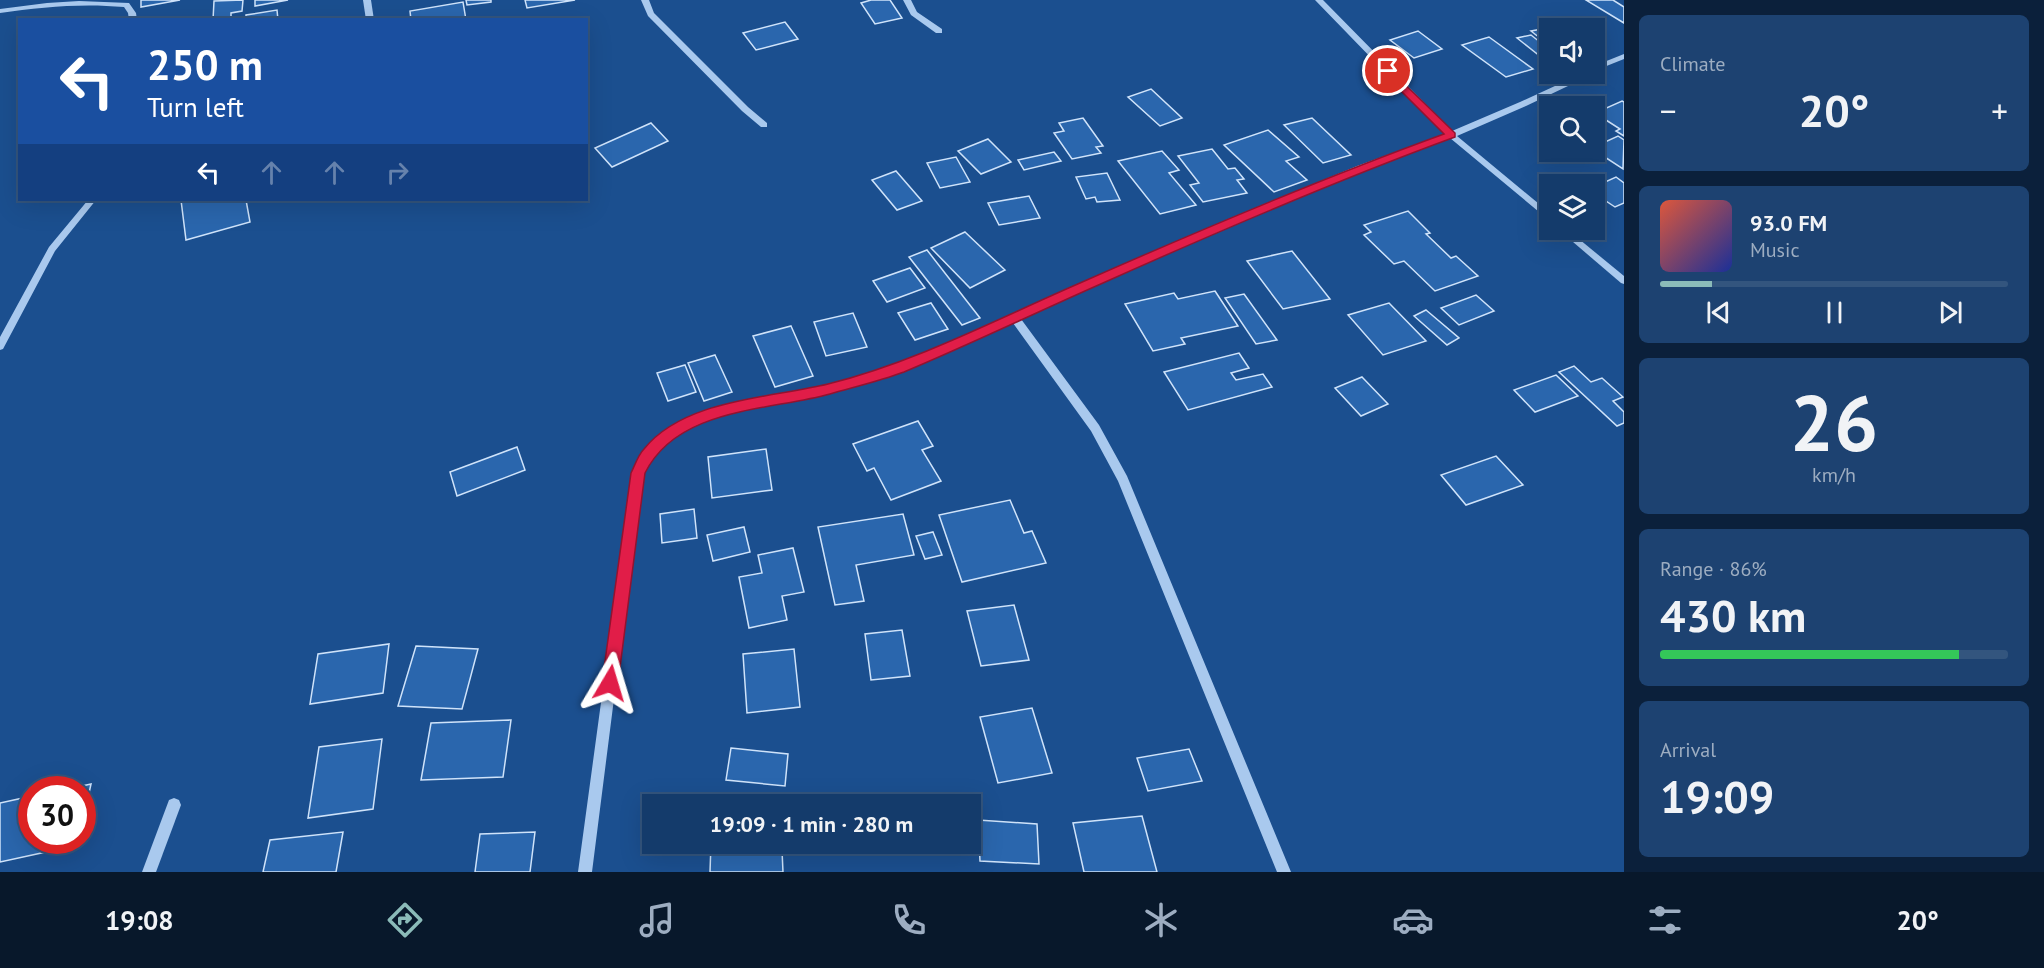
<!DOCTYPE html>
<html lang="en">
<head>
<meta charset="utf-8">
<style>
	:root { --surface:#143b6b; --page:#1d4271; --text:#f1f3f6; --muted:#9dadc1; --line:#33557e; --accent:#8bbbb9 }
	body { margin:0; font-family:"PT Sans",sans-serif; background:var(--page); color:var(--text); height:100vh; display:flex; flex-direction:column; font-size:22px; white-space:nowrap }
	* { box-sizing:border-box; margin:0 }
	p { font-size:20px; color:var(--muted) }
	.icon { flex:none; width:33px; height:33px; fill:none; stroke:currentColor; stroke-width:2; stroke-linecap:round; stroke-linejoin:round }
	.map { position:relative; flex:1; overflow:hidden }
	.side { display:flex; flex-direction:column; gap:15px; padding:15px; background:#0b203b; width:420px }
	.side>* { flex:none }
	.top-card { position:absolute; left:18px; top:18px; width:570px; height:183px; border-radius:0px; box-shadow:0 6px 24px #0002,0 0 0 2px var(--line); background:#1a4fa0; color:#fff; overflow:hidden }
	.fabs { position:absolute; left:1539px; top:18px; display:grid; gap:12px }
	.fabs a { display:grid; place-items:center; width:66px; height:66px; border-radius:0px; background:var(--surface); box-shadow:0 6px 24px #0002,0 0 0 2px var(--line); font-size:30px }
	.speed { position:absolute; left:18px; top:776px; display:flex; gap:12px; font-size:30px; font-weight:700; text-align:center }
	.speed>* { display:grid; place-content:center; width:78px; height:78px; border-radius:50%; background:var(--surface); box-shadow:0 6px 24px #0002,0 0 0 2px var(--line); line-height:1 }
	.speed .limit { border:9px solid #d22; background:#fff; color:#111 }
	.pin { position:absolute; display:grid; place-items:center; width:51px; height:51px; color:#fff; margin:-26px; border:3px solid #fff; border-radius:50%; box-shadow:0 2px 6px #0007 }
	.me { position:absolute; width:66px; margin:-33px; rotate:7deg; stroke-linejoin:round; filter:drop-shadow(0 0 4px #0008) }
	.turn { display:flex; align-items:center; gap:21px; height:126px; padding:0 30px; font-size:27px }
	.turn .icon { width:78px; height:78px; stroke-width:2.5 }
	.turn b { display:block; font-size:42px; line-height:51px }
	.lanes { display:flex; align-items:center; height:57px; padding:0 30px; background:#0003; justify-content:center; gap:30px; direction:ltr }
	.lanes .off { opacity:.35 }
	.big { font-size:45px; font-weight:700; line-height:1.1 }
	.side .widget { flex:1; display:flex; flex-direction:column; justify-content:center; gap:9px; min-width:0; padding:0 21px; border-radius:9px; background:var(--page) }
	.side .dial { align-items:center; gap:0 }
	.dial b { font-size:78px; line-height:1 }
	.song { display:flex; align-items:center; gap:18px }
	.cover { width:72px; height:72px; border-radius:9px; background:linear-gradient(135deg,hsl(10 70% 55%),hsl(230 70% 35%)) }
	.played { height:6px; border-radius:3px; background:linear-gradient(90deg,var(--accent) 15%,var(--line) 15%) }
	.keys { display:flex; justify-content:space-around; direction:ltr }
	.heat { display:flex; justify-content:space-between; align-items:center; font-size:33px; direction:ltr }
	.charge { height:9px; border-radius:4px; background:linear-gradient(90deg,#34c759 86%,var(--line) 0) }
	.trip { position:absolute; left:642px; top:794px; width:339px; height:60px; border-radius:0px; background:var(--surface); box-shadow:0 6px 24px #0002,0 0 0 2px var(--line); font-weight:700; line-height:60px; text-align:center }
	.tab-bar { display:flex; height:96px; justify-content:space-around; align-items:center; background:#08182b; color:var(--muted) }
	.tab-bar .icon { width:42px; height:42px }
	.tab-bar .active { color:var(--accent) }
	.tab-bar b { font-size:27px; color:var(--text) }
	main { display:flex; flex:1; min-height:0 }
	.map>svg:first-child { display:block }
</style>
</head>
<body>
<main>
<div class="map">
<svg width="1624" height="872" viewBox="0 0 1624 872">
	<rect width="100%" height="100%" fill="#1b4f8f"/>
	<!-- building -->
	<g fill="#2a66ad" stroke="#cfe3fa" stroke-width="1.5">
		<path d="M141,0H180L141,7Z"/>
		<path d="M243,0L242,11L231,13V17L213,20L214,1Z"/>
		<path d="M255,0H288L255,6Z"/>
		<path d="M466,0H491V2L467,5Z"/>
		<path d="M525,0H575L527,8Z"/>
		<path d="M871,0H890L902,18L875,24L861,3Z"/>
		<path d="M1586,0H1613L1624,7V23Z"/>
		<path d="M463,2L466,20H411L410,11Z"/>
		<path d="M277,10L278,20H246V15Z"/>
		<path d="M785,22L798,39L756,50L743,33Z"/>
		<path d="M1564,25L1569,28H1550V46L1531,31Z"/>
		<path d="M1418,31L1442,49L1414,58L1390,40Z"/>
		<path d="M1531,35L1550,50V55L1541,57L1517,38Z"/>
		<path d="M1489,37L1533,69L1506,77L1462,45Z"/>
		<path d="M1151,89L1182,118L1160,126L1128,97Z"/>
		<path d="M1622,101L1624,102V136L1616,131L1620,129L1595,113Z"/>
		<path d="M1083,118L1103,146L1096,147L1101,153L1072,159L1054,133L1064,131L1059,123Z"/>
		<path d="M1312,118L1351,155L1323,163L1284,125Z"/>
		<path d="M651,123L668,141L612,167L595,148Z"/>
		<path d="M1268,130L1299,157L1286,161L1307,180L1274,192L1224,145Z"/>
		<path d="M1618,136L1624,140L1623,169L1594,150V147Z"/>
		<path d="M988,139L1011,162L981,174L958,151Z"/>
		<path d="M1212,149L1228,169L1235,168L1244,179L1237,180L1247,193L1203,202L1190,185L1199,183L1178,156Z"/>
		<path d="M1162,151L1179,170L1169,173L1196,205L1160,214L1118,161Z"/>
		<path d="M1054,152L1061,161L1024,170L1018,160Z"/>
		<path d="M956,157L970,182L940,188L927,163Z"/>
		<path d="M896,171L922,201L897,210L872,180Z"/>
		<path d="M1107,173L1120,200L1097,202L1095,197L1086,199L1076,177Z"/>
		<path d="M1616,177L1624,183V203L1615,207L1594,193V187Z"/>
		<path d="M1029,196L1040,218L999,225L988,203Z"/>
		<path d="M181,200H246L250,222L186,240Z"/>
		<path d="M1408,211L1430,233L1426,234L1451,258L1456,256L1478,276L1435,291L1404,261L1394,264L1364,235L1371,232L1364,225Z"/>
		<path d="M965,232L1005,270L970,288L931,248Z"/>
		<path d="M927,250L980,318L962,325L909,257Z"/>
		<path d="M1292,251L1330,299L1283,309L1247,261Z"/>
		<path d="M910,268L925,288L887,302L873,281Z"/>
		<path d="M1215,291L1238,326L1181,338L1185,344L1153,351L1125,304L1174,293L1178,299Z"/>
		<path d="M1244,294L1277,340L1256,344L1225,298Z"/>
		<path d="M1476,295L1494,311L1459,325L1441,308Z"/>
		<path d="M931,303L948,329L915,340L898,313Z"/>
		<path d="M1389,303L1426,341L1383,355L1348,315Z"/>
		<path d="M1426,310L1459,338L1447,345L1414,316Z"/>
		<path d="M853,313L867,347L826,356L814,322Z"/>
		<path d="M791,326L813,376L775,387L753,336Z"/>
		<path d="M1239,353L1249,368L1231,373L1236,380L1263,374L1272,387L1188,410L1164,372Z"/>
		<path d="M715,355L732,392L704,401L688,363Z"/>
		<path d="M685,365L696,392L668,401L657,373Z"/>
		<path d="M1574,366L1591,382L1602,378L1623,397L1613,401L1624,412V423L1617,426L1559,372Z"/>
		<path d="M1556,375L1578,396L1535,412L1514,390Z"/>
		<path d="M1362,377L1388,404L1361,416L1335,388Z"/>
		<path d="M918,421L933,446L922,450L941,481L891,500L874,468L867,471L853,444Z"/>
		<path d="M517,447L525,470L457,496L450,472Z"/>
		<path d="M766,449L772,490L712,498L708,457Z"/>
		<path d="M1496,456L1523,485L1466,505L1441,475Z"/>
		<path d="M1010,500L1024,533L1032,531L1046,563L962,582L939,515Z"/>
		<path d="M694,509L697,538L662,543L660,514Z"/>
		<path d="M903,514L914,555L856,565L864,601L835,605L818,527Z"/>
		<path d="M744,527L750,552L713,561L707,535Z"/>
		<path d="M933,532L942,555L925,559L916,536Z"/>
		<path d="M793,548L804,592L782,596L787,620L749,628L739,577L762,573L758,555Z"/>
		<path d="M1014,605L1029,660L981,666L967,611Z"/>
		<path d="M902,630L910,676L871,680L865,634Z"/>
		<path d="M389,644L383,693L310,704L318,654Z"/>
		<path d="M416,646L478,649L462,709L398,706Z"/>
		<path d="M794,649L800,707L747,713L743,654Z"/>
		<path d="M1032,708L1052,773L998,783L980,717Z"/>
		<path d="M511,720L503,777L421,780L431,723Z"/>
		<path d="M382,739L373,809L308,818L319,747Z"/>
		<path d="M731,748L788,754L785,786L726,780Z"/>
		<path d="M1189,749L1202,781L1148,791L1137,758Z"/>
		<path d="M91,784L82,825V789H68Z"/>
		<path d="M32,796V840H79L78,845L0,862V803Z"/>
		<path d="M1142,816L1157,872H1084L1073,823Z"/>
		<path d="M978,820L1037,824L1039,864L980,861Z"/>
		<path d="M343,832L336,872H263L270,840Z"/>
		<path d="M535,832L530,872H475L480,834Z"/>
		<path d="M711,843H772V851L782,850L783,872H710Z"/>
	</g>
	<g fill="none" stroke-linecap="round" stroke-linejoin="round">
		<!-- minor -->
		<g fill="#a9c9ee" fill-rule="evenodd">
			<path d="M363,0H371L374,20H366Z"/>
			<path d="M641,0H649L654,13L748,107L767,123V127H761L742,111L648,16Z"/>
			<path d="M903,0H911L917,12L942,29V33H936L911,15Z"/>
			<path d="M1315,0H1323L1452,131L1520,102L1581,74H1590L1589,76L1526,106L1457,136L1550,213V221L1450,138C1304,192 1163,256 1021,319L1099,425L1127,476L1291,872H1277L1118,481L1091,431L1013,323C963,345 914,370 861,385C806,401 709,406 665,442C649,456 643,473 640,494L592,872H578L630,489L635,469L643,452L658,436L677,424L700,414L730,405L845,381L909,361L1215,225L1357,166L1445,134Z"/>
			<path d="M79,1L129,3L136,13L137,20H129L128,13L124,7C82,3 41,7 0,13V9L47,3Z"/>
			<path d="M1624,54V59L1594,71V66Z"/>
			<path d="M88,200H96L55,251L3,349L0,350V337L49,247Z"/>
			<path d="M1559,230H1568L1624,276V284L1621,283Z"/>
			<path d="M174,798L179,800L181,805L156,872H142L169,800Z"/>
		</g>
	</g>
	<!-- route -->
	<path fill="#e11d48" stroke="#92132f" stroke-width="1.5" d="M1388,68L1455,133V137C1335,181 1219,231 1103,283C1037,312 971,344 904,372C880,381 854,387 830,394C769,411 678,407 645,473L618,683L615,689L610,691L604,689L602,683L631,473C635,465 638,455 644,449C684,399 771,398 828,384C916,362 997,319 1080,283C1200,230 1320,179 1444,134L1384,74L1382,71Z"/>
</svg>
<div class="fabs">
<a><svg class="icon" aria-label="sound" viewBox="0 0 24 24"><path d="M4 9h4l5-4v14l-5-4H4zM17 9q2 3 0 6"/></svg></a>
<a><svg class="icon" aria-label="search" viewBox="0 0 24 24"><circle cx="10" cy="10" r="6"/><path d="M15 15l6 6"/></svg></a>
<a><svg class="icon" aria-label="layers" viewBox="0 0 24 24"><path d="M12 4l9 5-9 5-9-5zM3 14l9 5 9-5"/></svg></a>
</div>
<div class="speed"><div class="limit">30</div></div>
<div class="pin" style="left:1388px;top:71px;background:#d93025"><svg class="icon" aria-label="arrive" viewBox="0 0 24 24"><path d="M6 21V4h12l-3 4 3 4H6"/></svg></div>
<svg class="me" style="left:610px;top:683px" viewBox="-20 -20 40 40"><path d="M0-17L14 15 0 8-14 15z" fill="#e11d48" stroke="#fff" stroke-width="4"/></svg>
<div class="trip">19:09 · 1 min · 280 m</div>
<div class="top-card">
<div class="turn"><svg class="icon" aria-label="left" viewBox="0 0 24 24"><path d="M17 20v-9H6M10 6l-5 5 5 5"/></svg><div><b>250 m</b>Turn left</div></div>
<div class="lanes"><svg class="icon" aria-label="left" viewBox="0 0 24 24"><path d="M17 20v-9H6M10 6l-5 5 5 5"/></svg><svg class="icon off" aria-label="ahead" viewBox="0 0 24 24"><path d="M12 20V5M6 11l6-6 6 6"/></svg><svg class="icon off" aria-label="ahead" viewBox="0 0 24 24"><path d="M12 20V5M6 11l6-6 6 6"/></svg><svg class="icon off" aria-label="right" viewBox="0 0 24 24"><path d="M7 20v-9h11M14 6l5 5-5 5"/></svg></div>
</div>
</div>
<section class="side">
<div class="widget"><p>Climate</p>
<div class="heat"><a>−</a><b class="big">20°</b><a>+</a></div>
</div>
<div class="widget">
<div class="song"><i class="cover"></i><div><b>93.0 FM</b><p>Music</p></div></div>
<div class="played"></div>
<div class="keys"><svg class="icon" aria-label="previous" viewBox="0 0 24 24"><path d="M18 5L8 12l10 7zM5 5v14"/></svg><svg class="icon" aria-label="pause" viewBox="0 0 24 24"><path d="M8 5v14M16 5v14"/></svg><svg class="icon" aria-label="next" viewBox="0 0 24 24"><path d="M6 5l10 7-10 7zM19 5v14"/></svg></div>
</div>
<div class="widget dial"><b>26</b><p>km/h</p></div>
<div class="widget"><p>Range · 86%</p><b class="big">430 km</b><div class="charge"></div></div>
<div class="widget"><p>Arrival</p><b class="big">19:09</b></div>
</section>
</main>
<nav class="tab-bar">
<b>19:08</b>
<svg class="icon active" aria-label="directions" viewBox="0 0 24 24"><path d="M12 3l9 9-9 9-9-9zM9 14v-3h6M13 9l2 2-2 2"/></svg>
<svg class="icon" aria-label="music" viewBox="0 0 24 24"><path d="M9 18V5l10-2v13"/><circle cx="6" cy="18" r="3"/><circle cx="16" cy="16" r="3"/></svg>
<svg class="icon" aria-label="phone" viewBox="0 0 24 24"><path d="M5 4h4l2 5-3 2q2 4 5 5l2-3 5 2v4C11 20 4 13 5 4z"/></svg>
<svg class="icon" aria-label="climate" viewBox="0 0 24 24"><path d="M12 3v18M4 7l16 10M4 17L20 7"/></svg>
<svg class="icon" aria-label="car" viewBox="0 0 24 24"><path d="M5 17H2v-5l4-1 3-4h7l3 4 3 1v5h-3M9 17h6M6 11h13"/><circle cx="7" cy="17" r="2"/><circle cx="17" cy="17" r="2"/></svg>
<svg class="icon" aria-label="filters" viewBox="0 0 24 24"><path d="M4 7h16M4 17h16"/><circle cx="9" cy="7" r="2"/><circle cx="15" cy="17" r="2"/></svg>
<b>20°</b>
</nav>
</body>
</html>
